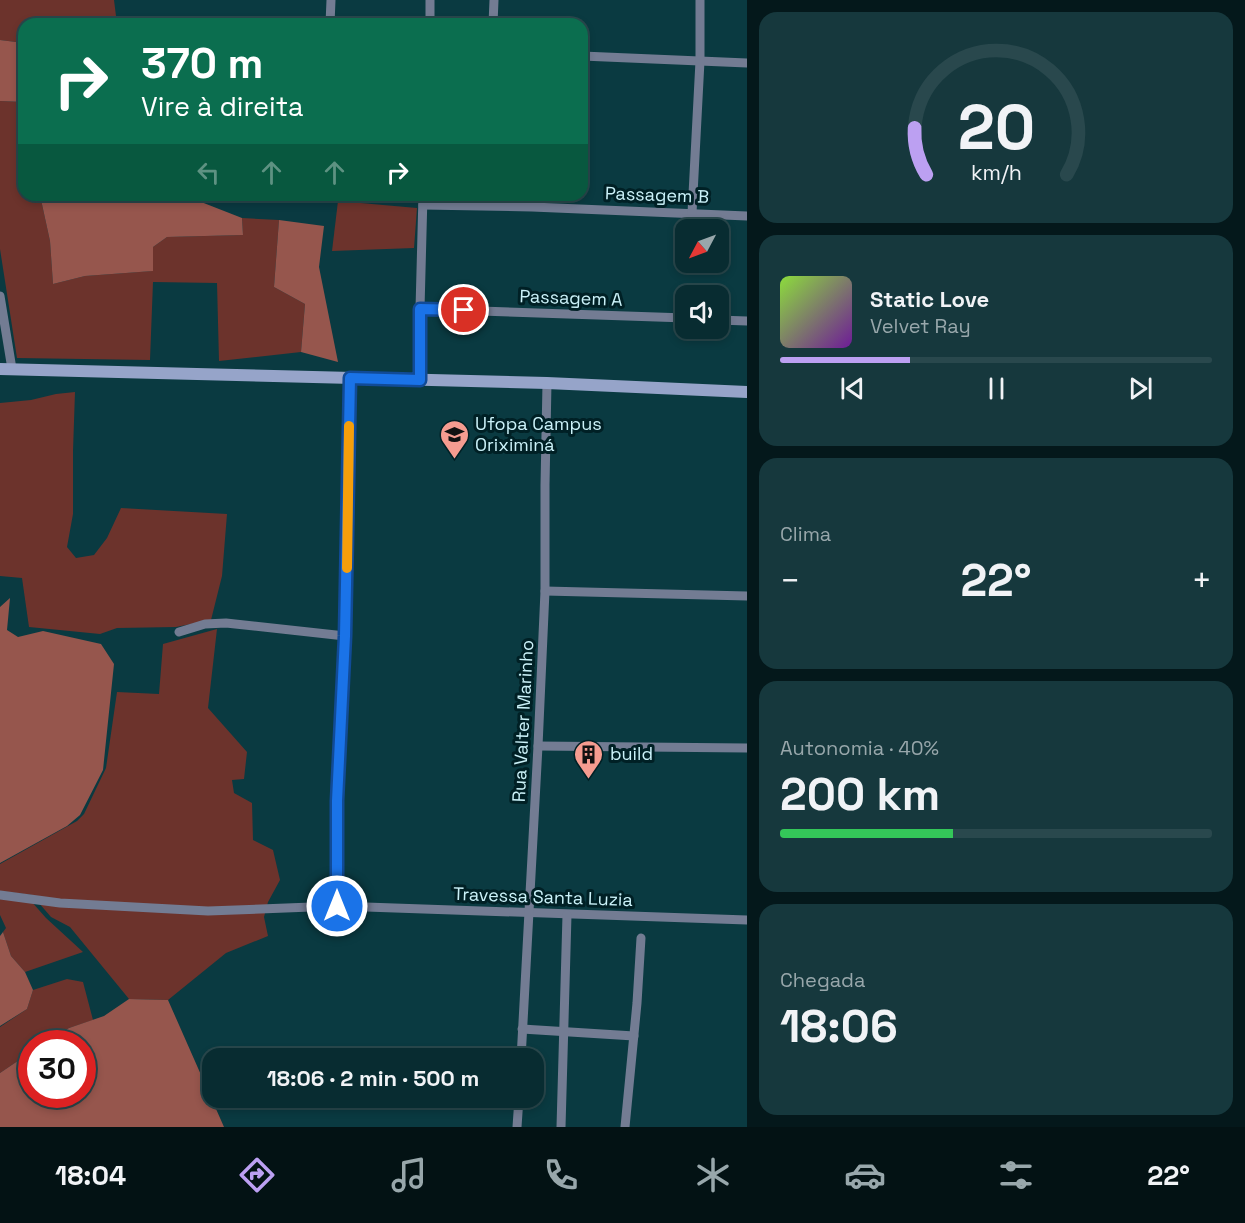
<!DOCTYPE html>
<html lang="pt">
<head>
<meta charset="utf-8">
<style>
	:root { --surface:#082c31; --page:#16383d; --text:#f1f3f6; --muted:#98a7ab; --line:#29484d; --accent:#bca0f2 }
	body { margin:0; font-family:"Space Grotesk",sans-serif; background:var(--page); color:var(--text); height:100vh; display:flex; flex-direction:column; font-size:22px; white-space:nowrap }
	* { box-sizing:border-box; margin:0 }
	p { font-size:20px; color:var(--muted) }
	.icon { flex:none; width:33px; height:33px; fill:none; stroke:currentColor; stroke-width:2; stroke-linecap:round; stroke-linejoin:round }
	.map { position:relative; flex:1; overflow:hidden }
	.panel { display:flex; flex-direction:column; gap:12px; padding:12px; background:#04181b; width:498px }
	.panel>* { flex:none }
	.guide { position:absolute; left:18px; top:18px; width:570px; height:183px; border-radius:18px; box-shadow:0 3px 9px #0003,0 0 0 2px var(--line); background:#0b6e4f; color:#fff; overflow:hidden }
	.needle { width:39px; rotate:229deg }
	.controls { position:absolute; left:675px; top:219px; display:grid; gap:12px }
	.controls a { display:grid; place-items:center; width:54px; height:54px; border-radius:12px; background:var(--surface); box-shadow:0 3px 9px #0003,0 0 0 2px var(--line); font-size:30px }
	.speed { position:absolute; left:18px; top:1030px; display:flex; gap:12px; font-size:30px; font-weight:700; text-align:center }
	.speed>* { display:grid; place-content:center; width:78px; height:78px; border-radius:50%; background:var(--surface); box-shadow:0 3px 9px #0003,0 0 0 2px var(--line); line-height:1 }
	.speed .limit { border:9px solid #d22; background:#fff; color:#111 }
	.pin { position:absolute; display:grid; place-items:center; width:51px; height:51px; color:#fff; margin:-26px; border:3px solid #fff; border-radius:50%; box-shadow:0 2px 6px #0007 }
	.me { position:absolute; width:66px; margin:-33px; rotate:0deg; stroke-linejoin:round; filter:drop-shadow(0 0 4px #0008) }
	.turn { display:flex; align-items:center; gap:21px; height:126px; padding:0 24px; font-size:27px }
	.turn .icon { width:78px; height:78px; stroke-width:2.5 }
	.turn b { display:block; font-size:42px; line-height:51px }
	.lanes { display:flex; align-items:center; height:57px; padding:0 24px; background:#0003; justify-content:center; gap:30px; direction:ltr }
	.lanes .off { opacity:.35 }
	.big { font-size:45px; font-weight:600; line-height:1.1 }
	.panel .tile { flex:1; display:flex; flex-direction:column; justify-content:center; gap:9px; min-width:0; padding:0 21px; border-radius:18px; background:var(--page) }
	.panel .dial { align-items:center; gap:0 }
	.dial svg { height:156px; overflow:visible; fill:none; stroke:var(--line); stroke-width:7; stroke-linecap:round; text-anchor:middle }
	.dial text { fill:var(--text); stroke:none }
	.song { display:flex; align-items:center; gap:18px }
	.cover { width:72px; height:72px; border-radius:9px; background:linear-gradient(135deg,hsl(90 70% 55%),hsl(280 70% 35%)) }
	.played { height:6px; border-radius:3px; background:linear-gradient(90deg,var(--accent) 30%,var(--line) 30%) }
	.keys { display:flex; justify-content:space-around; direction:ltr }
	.heat { display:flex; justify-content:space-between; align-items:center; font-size:33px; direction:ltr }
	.charge { height:9px; border-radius:4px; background:linear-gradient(90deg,#34c759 40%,var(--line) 0) }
	.trip { position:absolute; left:202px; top:1048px; width:342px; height:60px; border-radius:18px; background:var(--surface); box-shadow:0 3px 9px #0003,0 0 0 2px var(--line); font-weight:600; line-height:60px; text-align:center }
	.dock { display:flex; height:96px; justify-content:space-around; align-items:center; background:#031214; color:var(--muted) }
	.dock .icon { width:42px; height:42px }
	.dock .selected { color:var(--accent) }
	.dock b { font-size:27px; color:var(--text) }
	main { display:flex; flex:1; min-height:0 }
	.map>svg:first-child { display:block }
</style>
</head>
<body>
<main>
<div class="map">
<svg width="747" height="1127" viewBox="0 0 747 1127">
	<rect width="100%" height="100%" fill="#0a3a41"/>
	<!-- green -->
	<g fill="#6c332c">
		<path d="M0,0H114L117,24H24V43L0,40Z"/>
		<path d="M0,101L24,102V195H40L50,241L53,284L85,276L152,271L153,247L167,237L243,235L242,218L279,220L274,287L305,304L301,352L219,361L217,283L153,282L150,360L17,358L0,249Z"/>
		<path d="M338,201L417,208L414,248L332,251Z"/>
		<path d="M75,392L73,451V514L67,547L76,558L94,555L107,538L121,508L227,514L222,576L211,620L176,627L117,628L100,634L29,627L22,578L0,576V403L31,400L56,394Z"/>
		<path d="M217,629L208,708L247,752L244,779L232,780L234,793L252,803L253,840L273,850L280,880L268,902L264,917L268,936L226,953L168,1000L129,999L70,927L51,917L32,895L0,891V864L77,821L84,814L106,768L117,692L159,694L163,644Z"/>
		<path d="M0,899L31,901L46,918L83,952L25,972L11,956L3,932L6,928L0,915Z"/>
		<path d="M67,979L83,982L93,1020L69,1028L43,1044H32L31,1052L0,1073V1027L27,1009L33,990Z"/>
	</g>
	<!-- forest -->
	<g fill="#96564d">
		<path d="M0,40L24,43V102L0,101Z"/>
		<path d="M40,195H196V200L242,218L243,235L167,237L153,247V271L85,276L53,284L50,241Z"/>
		<path d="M279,220L324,226L319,267L338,362L301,352L305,304L274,287Z"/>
		<path d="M10,598L7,630L18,637L43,631L101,644L114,664L103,770L80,815L67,826L0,863V607Z"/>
		<path d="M3,932L11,956L25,972L33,990L27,1009L0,1026V936Z"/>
		<path d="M129,999L168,1000L224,1127H0V1073L31,1052L32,1095H82V1044H43L69,1028L104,1016Z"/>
	</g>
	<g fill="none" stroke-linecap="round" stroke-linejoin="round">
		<!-- street -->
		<g stroke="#737c93" stroke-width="9">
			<path d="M330,24L331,0"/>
			<path d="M430,24V0"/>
			<path d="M493,24L494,0"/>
			<path d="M582,56L747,63"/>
			<path d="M423,205L532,207L747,216"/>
			<path d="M692,213L700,61V0"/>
			<path d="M0,296L12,369"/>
			<path d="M420,309L686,318"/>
			<path d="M718,320L747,321"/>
			<path d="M419,380L420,309L423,195"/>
			<path d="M545,591L747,596"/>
			<path d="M179,632L205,624L226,623L345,636"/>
			<path d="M538,746L747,748"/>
			<path d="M0,895L60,903L208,911L337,906L747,920"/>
			<path d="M337,906V801L345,636L350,378"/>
			<path d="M522,1029L634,1036"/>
			<path d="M521,1059L538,746L545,591V485L547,383"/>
			<path d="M517,1127L519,1098"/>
			<path d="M561,1127L567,915"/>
			<path d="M625,1127L637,1003L641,938"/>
		</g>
		<!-- secondary -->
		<path stroke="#96a4c9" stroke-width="12" d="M0,369L547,383L747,392"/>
	</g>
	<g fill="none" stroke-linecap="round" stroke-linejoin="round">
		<defs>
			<path id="route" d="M337,906V801L345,636L350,378L420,380V309L464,310"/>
		</defs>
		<!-- route casing -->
		<use href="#route" stroke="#114b97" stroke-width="15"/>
		<!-- route -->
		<use href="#route" stroke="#1a73e8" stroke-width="10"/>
		<!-- slow -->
		<path stroke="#f59e0b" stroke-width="10" d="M347,568L349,426"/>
	</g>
	<!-- icons -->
	<defs>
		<symbol id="university-pin" viewBox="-11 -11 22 30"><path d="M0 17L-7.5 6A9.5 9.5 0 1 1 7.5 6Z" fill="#f59c90" stroke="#002025"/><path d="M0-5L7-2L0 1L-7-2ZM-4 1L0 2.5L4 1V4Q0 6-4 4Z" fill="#111"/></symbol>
		<symbol id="building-pin" viewBox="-11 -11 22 30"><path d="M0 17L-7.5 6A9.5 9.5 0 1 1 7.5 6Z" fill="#f59c90" stroke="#002025"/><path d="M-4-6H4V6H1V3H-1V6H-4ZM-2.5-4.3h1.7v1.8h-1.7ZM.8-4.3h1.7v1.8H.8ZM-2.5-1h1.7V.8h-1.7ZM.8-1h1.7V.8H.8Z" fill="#111"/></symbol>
	</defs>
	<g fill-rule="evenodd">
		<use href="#university-pin" x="438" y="418" width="33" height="45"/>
		<use href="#building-pin" x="572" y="738" width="33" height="45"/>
	</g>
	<g text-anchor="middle" stroke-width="6" stroke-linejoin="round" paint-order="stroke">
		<!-- street labels -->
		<g font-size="18" fill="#cbf2f9" stroke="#002025">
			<text transform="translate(657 195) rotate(2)" y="6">Passagem B</text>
			<text transform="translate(571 298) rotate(2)" y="6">Passagem A</text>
			<text transform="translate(523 721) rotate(-87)" y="6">Rua Valter Marinho</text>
			<text transform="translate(543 897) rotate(2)" y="6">Travessa Santa Luzia</text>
		</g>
		<!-- poi labels -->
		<g font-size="18" fill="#cbf2f9" stroke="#002025" text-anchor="start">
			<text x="475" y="430">Ufopa Campus<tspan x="475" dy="21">Oriximiná</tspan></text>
			<text x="610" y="760">build</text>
		</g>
	</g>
</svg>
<div class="controls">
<a><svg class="needle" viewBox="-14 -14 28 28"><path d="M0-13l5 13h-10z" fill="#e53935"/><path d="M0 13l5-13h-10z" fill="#98a7ab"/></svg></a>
<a><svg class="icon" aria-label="sound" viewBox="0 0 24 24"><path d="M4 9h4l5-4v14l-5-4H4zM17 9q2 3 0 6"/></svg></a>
</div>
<div class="speed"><div class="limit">30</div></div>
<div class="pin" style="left:464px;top:310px;background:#d93025"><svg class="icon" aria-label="arrive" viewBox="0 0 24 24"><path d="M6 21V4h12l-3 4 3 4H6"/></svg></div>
<svg class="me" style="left:337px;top:906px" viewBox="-20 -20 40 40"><circle r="17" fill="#1a73e8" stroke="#fff" stroke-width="3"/><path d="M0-11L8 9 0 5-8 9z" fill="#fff"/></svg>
<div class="trip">18:06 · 2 min · 500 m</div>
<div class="guide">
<div class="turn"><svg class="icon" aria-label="right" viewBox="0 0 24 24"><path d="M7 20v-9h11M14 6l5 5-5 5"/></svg><div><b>370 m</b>Vire à direita</div></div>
<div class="lanes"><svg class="icon off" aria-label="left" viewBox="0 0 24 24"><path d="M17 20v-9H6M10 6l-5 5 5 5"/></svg><svg class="icon off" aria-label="ahead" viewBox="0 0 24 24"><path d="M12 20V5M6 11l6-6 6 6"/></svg><svg class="icon off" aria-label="ahead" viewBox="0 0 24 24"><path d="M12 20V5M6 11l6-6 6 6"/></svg><svg class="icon" aria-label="right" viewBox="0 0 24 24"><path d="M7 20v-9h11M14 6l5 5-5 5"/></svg></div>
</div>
</div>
<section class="panel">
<div class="tile dial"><svg viewBox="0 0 100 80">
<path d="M14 69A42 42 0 1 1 86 69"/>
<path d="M14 69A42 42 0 0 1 8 45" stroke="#bca0f2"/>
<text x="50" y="56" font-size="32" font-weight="700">20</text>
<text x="50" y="72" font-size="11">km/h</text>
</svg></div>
<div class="tile">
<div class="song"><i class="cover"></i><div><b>Static Love</b><p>Velvet Ray</p></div></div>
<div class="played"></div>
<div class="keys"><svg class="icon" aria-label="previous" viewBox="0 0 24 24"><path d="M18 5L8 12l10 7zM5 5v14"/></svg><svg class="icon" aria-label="pause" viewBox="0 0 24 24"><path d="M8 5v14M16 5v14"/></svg><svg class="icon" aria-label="next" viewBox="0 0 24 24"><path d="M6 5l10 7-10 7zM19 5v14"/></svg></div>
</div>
<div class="tile"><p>Clima</p>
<div class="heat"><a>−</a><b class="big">22°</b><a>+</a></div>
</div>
<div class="tile"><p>Autonomia · 40%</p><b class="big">200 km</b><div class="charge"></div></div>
<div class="tile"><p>Chegada</p><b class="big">18:06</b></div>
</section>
</main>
<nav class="dock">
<b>18:04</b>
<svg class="icon selected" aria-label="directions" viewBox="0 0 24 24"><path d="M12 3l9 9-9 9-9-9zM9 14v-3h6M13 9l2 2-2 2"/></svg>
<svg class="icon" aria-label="music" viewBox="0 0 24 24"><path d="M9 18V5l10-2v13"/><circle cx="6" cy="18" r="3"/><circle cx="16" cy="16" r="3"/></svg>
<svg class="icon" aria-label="phone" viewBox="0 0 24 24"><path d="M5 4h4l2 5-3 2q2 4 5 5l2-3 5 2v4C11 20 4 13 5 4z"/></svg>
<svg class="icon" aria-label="climate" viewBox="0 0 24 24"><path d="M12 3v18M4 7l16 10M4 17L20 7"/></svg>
<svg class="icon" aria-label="car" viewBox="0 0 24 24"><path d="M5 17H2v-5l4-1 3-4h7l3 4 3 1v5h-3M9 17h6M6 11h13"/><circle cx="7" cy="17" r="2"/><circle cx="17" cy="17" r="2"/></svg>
<svg class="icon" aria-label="filters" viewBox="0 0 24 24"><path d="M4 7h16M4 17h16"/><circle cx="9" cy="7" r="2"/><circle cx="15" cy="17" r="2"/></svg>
<b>22°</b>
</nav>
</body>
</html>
